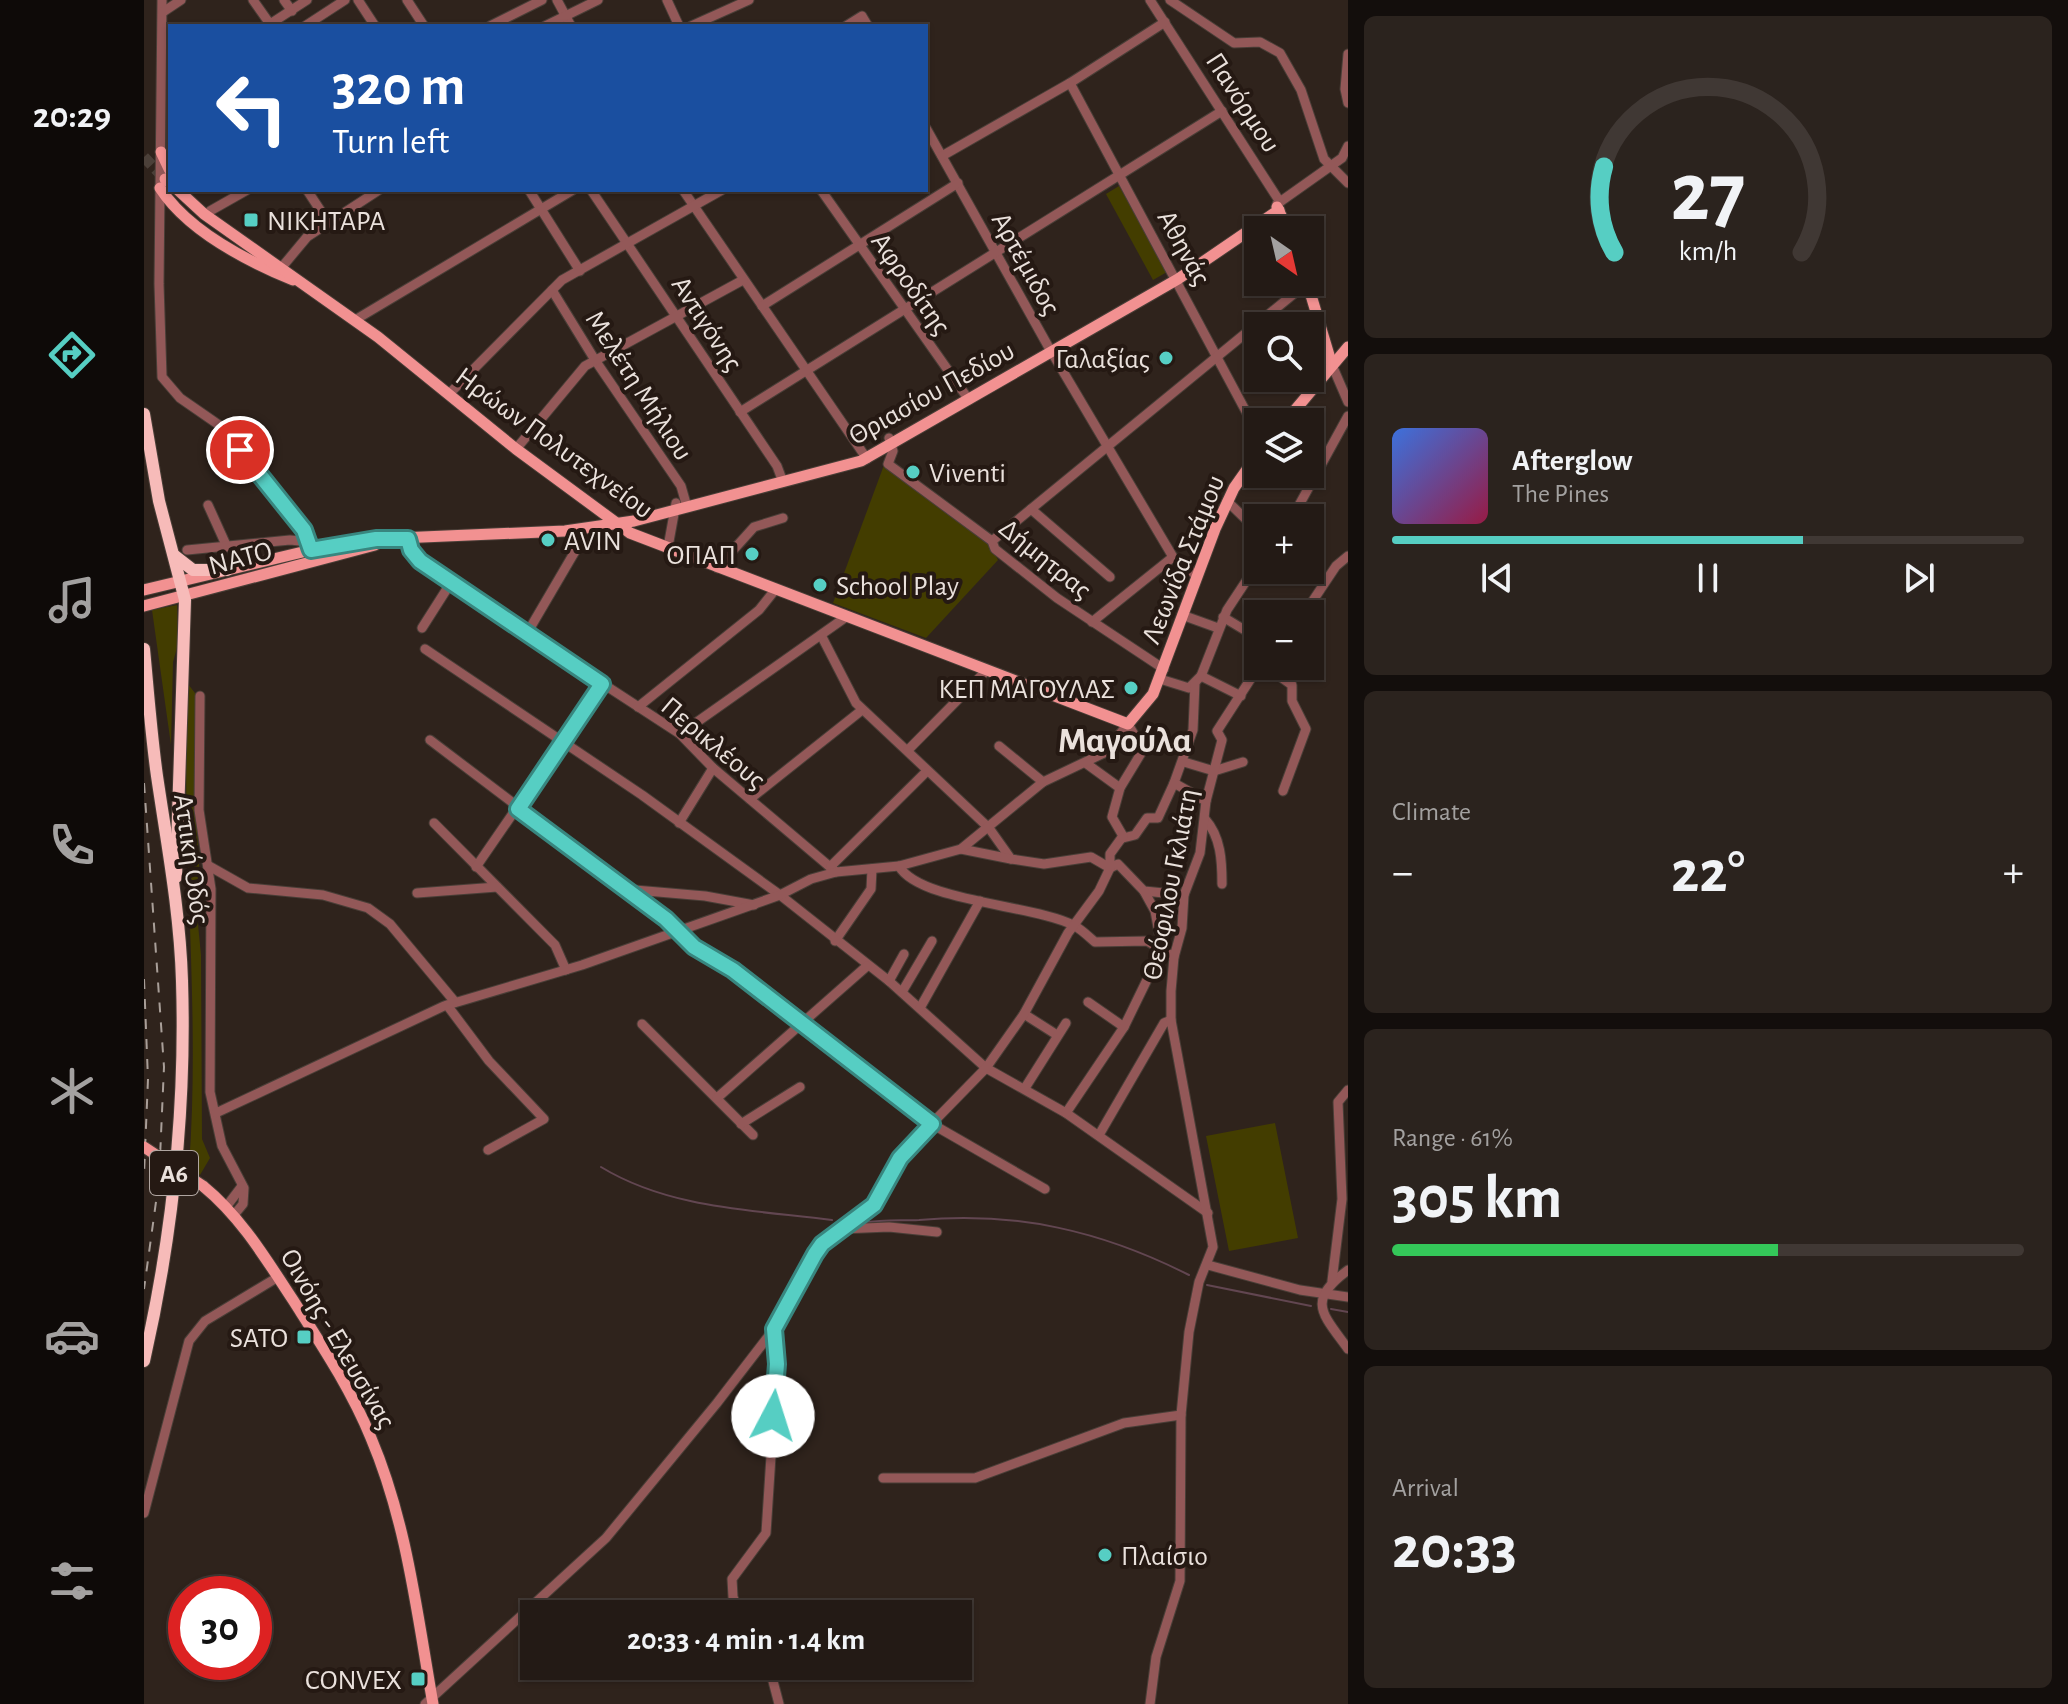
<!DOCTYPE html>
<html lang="en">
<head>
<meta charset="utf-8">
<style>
	:root { --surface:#231a15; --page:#2b231e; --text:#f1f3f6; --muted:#a3a1a0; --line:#403834; --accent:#56cec3 }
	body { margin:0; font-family:"Alegreya Sans",sans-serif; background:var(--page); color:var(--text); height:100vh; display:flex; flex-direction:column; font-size:30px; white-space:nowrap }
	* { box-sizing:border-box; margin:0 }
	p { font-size:26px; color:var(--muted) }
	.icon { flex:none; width:44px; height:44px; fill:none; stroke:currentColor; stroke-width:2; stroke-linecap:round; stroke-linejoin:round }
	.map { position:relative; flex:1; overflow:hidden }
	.side { display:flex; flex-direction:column; gap:16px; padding:16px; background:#130e0c; width:720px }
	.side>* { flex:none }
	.guide { position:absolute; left:24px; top:24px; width:760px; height:168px; border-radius:0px; box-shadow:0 2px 6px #0004,0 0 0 2px var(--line); background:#1a4fa0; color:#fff; overflow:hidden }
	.needle { width:52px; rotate:146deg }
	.fabs { position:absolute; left:1100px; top:216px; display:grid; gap:16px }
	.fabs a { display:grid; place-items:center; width:80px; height:80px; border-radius:0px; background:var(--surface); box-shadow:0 2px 6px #0004,0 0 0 2px var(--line); font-size:40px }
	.speed { position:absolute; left:24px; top:1576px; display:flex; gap:16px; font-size:40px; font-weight:700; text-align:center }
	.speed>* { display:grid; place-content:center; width:104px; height:104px; border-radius:50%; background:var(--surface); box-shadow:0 2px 6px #0004,0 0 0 2px var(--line); line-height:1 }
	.speed .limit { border:12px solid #d22; background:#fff; color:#111 }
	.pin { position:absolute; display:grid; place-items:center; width:68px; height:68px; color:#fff; margin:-34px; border:4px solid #fff; border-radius:50%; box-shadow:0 2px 8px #0007 }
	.me { position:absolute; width:88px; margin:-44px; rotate:5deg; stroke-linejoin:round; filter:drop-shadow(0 0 6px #0008) }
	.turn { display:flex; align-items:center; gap:28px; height:168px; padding:0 32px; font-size:36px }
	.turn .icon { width:104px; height:104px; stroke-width:2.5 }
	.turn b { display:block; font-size:56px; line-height:68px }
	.big { font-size:60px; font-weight:700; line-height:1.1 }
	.side .tile { flex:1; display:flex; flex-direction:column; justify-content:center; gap:12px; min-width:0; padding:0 28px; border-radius:12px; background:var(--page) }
	.side .dial { align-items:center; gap:0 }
	.dial svg { height:208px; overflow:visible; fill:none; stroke:var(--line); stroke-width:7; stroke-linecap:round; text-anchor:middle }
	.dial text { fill:var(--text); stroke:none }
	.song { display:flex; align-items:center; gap:24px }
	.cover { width:96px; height:96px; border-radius:12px; background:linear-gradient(135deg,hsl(220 70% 55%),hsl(340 70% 35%)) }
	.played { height:8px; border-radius:4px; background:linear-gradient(90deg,var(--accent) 65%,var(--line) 65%) }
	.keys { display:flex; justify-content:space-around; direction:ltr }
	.heat { display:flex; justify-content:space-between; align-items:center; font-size:44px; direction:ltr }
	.charge { height:12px; border-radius:6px; background:linear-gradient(90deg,#34c759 61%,var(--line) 0) }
	.trip { position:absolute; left:376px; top:1600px; width:452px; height:80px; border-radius:0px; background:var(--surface); box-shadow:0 2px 6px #0004,0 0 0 2px var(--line); font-weight:700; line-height:80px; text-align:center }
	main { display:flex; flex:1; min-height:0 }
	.tabs { display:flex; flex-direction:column; width:144px; justify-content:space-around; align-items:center; background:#0e0a08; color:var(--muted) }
	.tabs .icon { width:56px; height:56px }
	.tabs .on { color:var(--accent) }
	.tabs b { font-size:36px; color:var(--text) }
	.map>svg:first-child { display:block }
</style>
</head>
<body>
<main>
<nav class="tabs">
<b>20:29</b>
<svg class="icon on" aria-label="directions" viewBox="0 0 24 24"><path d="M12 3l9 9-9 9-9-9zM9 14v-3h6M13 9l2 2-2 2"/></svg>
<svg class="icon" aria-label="music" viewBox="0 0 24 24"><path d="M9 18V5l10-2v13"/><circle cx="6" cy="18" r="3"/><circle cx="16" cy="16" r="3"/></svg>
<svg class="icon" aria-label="phone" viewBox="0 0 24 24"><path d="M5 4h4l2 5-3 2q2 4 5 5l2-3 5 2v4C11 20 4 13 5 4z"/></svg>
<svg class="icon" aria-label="climate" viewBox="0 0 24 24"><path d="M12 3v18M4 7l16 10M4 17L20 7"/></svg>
<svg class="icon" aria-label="car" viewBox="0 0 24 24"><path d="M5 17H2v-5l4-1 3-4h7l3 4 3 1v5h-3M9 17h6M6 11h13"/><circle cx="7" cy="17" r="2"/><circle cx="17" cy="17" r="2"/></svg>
<svg class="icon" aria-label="filters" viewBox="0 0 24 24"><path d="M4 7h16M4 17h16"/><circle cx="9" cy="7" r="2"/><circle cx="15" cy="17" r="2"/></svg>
</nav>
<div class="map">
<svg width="1204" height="1704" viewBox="0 0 1204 1704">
	<rect width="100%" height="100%" fill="#2f231c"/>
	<!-- green -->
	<g fill="#433d00">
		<path d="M975,186L1023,272L1009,280L962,194Z"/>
		<path d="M740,465L847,546L854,560L782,638L689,603Z"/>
		<path d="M33,605L34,644L29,662L27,745L8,610Z"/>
		<path d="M44,684L54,697L51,792L56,882L50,883L57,955L58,1139L66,1158L56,1175L45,1167C57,1004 36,847 44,684Z"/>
		<path d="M1131,1123L1154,1238L1085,1251L1062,1136Z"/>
	</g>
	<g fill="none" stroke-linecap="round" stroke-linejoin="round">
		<!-- stream -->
		<g stroke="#624651" stroke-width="2">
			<path d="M457,1167C526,1209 610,1210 688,1220"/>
			<path d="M720,1223C739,1219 756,1221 775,1220C872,1211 958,1231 1045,1275"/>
			<path d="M1063,1285L1167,1306"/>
			<path d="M1187,1309L1204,1312"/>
		</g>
		<!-- major-tunnel -->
		<path stroke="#4b4039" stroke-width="11" stroke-dasharray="11 5.5" stroke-linecap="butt" d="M0,157L21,179"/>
		<defs>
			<g id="minor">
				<path d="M18,0L15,284L18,377L36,398L75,425L160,530L167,550"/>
				<path d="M109,0L126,24"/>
				<path d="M140,0L148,11"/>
				<path d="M214,0L231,26"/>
				<path d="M263,0L280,26"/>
				<path d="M413,0L427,26"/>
				<path d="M523,0L535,26"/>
				<path d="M1006,0L1136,202"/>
				<path d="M1026,0L1090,43L1116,42L1136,53L1157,90L1180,159L1204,183"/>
				<path d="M19,12L37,0"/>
				<path d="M123,26L163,0"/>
				<path d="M161,26L201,0"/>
				<path d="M346,26L398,0"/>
				<path d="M401,26L454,0"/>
				<path d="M547,26L605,0"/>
				<path d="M702,26L718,16L724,26"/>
				<path d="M1204,54L1201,89L1204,103"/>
				<path d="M926,83L1114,434"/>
				<path d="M782,128L904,346L1029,557L1053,576"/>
				<path d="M798,156L926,83L1021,22"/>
				<path d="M163,190L184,222"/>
				<path d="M385,190L436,271"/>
				<path d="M447,190L633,466L639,482"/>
				<path d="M539,190L723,459"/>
				<path d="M677,190L825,400"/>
				<path d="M1133,204L1198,158L1204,146"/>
				<path d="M66,211L103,190"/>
				<path d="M138,267L163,237L235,190"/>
				<path d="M408,290L451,360L537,486L543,507"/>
				<path d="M618,306L814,183"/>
				<path d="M211,320L429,190"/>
				<path d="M1188,365L1204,402"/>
				<path d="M305,394L418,280L578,190"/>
				<path d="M596,412L1078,111"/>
				<path d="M745,438L749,451L744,464L848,541L851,549L913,598L1020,669"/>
				<path d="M372,449L441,366L599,280"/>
				<path d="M1083,501L1114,531"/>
				<path d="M64,505L83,547"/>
				<path d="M887,509L966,577"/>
				<path d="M1148,518L1204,416"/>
				<path d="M264,539L270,555L306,584L536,734L569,768L692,872"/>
				<path d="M848,541L1163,283"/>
				<path d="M524,547L532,503"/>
				<path d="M43,550L146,540L166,542"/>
				<path d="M573,568L610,527L639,518"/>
				<path d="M1160,614L1192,566L1204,556"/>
				<path d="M1038,615L1074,628"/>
				<path d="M1079,617L1114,638"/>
				<path d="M948,622L1029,557"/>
				<path d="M278,628L306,584"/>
				<path d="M382,635L433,548L436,529"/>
				<path d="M677,635L712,703L845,828L867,859L900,864L947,857L966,868L974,864L1000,891L1040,895"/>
				<path d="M281,649L498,795L636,895L745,981L842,1068L922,1113L1064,1213"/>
				<path d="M1121,666L1148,685V701L1162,729L1139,791"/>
				<path d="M1057,676L1083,610L1114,563"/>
				<path d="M1016,679L1045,688L1057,676L1097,696"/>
				<path d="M56,696L55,810L67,889L66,1092L78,1146L100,1188L99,1204L90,1215"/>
				<path d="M494,707L615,610L631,590"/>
				<path d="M536,734L702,617"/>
				<path d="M286,740L522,919L550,947L589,970L788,1124L901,1189"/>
				<path d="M855,746L899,782"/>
				<path d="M764,750L843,670"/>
				<path d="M1040,762L1070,771L1099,762"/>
				<path d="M943,764L976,788"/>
				<path d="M1030,783L1049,730L1051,683"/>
				<path d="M606,799L718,710"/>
				<path d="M1061,819C1077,837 1078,861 1078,884"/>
				<path d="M290,823L411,945L422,970"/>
				<path d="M535,823L569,768"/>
				<path d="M979,838L991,835L1003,818H1014L1030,783L1062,801"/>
				<path d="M817,849L867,859"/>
				<path d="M65,866L104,888L179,895L224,908L246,924L311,1002"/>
				<path d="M687,866L783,771"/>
				<path d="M755,866C775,902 893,905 931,926C938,930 945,937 951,942L1003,941L1030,957"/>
				<path d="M332,867L458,684"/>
				<path d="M479,889L561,896L610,905"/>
				<path d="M273,893L353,887"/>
				<path d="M691,941L727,889L728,869"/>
				<path d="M745,981L760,954"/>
				<path d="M758,992L788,941"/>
				<path d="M944,1002L980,1027"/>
				<path d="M303,1005L345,1061L400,1119L344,1150"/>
				<path d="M776,1008L836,901"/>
				<path d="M880,1014L913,1035"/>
				<path d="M498,1024L609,1135"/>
				<path d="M881,1088L922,1023"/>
				<path d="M573,1098L723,966"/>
				<path d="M72,1113L300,1006L438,965L636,895L667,879L692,872L755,866L817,849L899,782L960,753L984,724L999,750L976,788L968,817L979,836L966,854V868L955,891L924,933L880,1014L842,1068L764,1148L730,1205L678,1244L630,1329L573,1403L462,1538L281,1704"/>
				<path d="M922,1113L980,1027L1018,949L1011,911L1000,891"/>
				<path d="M597,1124L656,1087"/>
				<path d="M955,1135L1020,1023L1027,1020"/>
				<path d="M82,1207L98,1186"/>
				<path d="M697,1229L745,1227L793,1232"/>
				<path d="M1064,1265L1156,1290L1204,1297"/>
				<path d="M1204,1270C1162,1301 1178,1313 1204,1349"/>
				<path d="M1188,1281L1198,1199L1194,1102L1204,1090"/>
				<path d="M739,1478H831L980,1423L1037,1415"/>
				<path d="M0,1513L45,1341L61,1321L134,1277"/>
				<path d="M596,1614L589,1597L588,1579L622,1533L633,1364L630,1329"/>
				<path d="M625,1666L635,1704"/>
				<path d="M1006,1704L1012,1657L1036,1581L1037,1415L1045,1332L1055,1282L1069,1247L1027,1020V991L1030,957L1038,928L1040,895L1056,853L1062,801L1078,740L1073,731L1115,666"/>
			</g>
			<g id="major">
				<path d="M17,152L26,171"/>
				<path d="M21,179L26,183"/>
				<path d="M16,188C44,231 103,261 149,280"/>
				<path d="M34,190L60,214L234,337L372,449L486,533L984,724L1009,694L1071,529L1090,488L1114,454"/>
				<path d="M1133,207L1144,230"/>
				<path d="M1163,282L1188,365"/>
				<path d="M1141,422L1204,347"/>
				<path d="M0,590L167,550L232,539L421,531L490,521L717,461L1034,279L1135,210"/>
				<path d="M0,606L231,545"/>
				<path d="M59,1186C97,1217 122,1259 149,1300C177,1344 207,1389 227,1438C263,1523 273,1614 289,1704"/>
			</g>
			<g id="highway">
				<path d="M0,414L15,501L41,600L32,877"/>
				<path d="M31,556L49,570H83"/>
				<path d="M0,649C4,691 7,733 13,776C23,844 36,912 38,981C42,1107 28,1238 0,1361"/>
			</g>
		</defs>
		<!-- minor casing -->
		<use href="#minor" stroke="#493e37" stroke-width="11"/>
		<!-- major casing -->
		<use href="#major" stroke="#493e37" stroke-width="13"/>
		<!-- highway casing -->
		<use href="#highway" stroke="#493e37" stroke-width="14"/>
		<!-- minor -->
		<use href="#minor" stroke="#935858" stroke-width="9"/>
		<!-- major -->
		<use href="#major" stroke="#f29191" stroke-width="11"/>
		<!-- highway -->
		<use href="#highway" stroke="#f7bbb9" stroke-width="12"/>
		<!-- rail -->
		<g stroke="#a99f99" stroke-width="2" stroke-dasharray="10 10" stroke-linecap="butt">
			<path d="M0,783L20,1067L15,1180L0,1289"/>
			<path d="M0,979L4,1079L0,1174"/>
		</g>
		<defs>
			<path id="major-bridge" d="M0,1147L59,1186"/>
		</defs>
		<!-- major-bridge casing -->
		<use href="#major-bridge" stroke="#493e37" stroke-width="13" stroke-linecap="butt"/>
		<!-- major-bridge -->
		<use href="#major-bridge" stroke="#f29191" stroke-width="11"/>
	</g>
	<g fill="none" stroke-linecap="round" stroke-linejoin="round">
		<defs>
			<path id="route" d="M96,450L160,530L167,550L232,539H264L267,550L276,561L458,684L374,809L522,919L550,947L589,970L788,1124L756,1158L730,1205L678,1244L671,1254L630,1329L633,1364L629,1416"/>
		</defs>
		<!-- route casing -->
		<use href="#route" stroke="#38867f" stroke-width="20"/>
		<!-- route -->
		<use href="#route" stroke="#56cec3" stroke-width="14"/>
	</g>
	<!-- markers -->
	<g fill="#56cec3" stroke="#251913" stroke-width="3">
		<rect x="99" y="212" width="16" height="16" rx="4"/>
		<circle cx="1022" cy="358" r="8"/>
		<circle cx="769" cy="472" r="8"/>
		<circle cx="404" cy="540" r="8"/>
		<circle cx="608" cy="554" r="8"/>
		<circle cx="676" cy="585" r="8"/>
		<circle cx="987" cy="688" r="8"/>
		<rect x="152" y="1329" width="16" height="16" rx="4"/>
		<circle cx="961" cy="1555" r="8"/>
		<rect x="266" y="1671" width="16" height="16" rx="4"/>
	</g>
	<g text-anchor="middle" stroke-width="8" stroke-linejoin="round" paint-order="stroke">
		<!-- shield labels -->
		<rect fill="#251913" stroke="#afa5a0" stroke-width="2" x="6" y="1151" width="48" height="44" rx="6"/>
		<g font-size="26" font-weight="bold" fill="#eae1dc">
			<text x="30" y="1182">Α6</text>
		</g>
		<!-- street labels -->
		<g font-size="28" fill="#eae1dc" stroke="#251913">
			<text transform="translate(1100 102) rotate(57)" y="10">Πανόρμου</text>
			<text transform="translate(1041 247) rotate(61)" y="10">Αθηνάς</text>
			<text transform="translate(883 263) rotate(61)" y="10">Αρτέμιδος</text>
			<text transform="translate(768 283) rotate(55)" y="10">Αφροδίτης</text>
			<text transform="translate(564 323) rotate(57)" y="10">Αντιγόνης</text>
			<text transform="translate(496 385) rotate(57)" y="10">Μελέτη Μήλιου</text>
			<text transform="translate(787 392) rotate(-29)" y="10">Θριασίου Πεδίου</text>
			<text transform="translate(411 442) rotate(36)" y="10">Ηρώων Πολυτεχνείου</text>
			<text transform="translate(96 557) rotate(-15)" y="10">ΝΑΤΟ</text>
			<text transform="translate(902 558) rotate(39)" y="10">Δήμητρας</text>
			<text transform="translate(1038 559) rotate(-68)" y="10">Λεωνίδα Στάμου</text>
			<text transform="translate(570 742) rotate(40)" y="10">Περικλέους</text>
			<text transform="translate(49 859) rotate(82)" y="10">Αττική Οδός</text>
			<text transform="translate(1025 884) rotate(-79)" y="10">Θεόφιλου Γκλιάτη</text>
			<text transform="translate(195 1338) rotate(60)" y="10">Οινόης - Ελευσίνας</text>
		</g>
		<!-- poi labels -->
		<g font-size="28" fill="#eae1dc" stroke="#251913" text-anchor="start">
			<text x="123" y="230">ΝΙΚΗΤΑΡΑ</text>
			<text x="1006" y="368" text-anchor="end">Γαλαξίας</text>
			<text x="785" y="482">Viventi</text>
			<text x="420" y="550">AVIN</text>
			<text x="592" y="564" text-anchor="end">ΟΠΑΠ</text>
			<text x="692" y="595">School Play</text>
			<text x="971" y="698" text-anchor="end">ΚΕΠ ΜΑΓΟΥΛΑΣ</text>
			<text x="144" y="1347" text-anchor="end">SATO</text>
			<text x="977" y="1565">Πλαίσιο</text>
			<text x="258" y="1689" text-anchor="end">CONVEX</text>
		</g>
		<!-- district labels -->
		<g font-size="36" font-weight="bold" fill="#eae1dc" stroke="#251913">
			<text x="981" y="752">Μαγούλα</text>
		</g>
	</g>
</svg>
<div class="fabs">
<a><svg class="needle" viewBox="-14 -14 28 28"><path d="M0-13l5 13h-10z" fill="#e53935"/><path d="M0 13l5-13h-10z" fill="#a3a1a0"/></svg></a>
<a><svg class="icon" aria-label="search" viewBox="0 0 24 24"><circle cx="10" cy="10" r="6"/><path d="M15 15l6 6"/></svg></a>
<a><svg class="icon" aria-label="layers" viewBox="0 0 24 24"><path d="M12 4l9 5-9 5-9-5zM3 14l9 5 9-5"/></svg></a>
<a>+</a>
<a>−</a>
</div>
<div class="speed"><div class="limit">30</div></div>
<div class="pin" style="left:96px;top:450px;background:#d93025"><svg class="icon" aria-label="arrive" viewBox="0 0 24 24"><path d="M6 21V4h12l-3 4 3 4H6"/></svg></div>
<svg class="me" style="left:629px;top:1416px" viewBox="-20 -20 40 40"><circle r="19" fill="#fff"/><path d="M0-13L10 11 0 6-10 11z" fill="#56cec3"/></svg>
<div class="trip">20:33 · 4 min · 1.4 km</div>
<div class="guide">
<div class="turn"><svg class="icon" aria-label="left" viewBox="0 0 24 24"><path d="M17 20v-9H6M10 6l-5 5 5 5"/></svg><div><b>320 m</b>Turn left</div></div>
</div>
</div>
<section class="side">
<div class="tile dial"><svg viewBox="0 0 100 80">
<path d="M14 69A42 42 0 1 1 86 69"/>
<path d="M14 69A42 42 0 0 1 10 36" stroke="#56cec3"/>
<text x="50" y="56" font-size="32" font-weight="700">27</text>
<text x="50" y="72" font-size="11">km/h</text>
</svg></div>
<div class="tile">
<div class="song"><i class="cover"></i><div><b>Afterglow</b><p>The Pines</p></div></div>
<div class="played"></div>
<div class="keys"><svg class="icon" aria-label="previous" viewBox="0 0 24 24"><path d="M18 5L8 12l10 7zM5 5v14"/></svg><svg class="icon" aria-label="pause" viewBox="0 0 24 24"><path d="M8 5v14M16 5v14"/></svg><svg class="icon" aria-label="next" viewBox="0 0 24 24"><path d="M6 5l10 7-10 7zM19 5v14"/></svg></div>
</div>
<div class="tile"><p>Climate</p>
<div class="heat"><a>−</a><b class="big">22°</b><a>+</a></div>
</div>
<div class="tile"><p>Range · 61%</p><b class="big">305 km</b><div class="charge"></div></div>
<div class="tile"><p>Arrival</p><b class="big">20:33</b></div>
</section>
</main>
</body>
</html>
